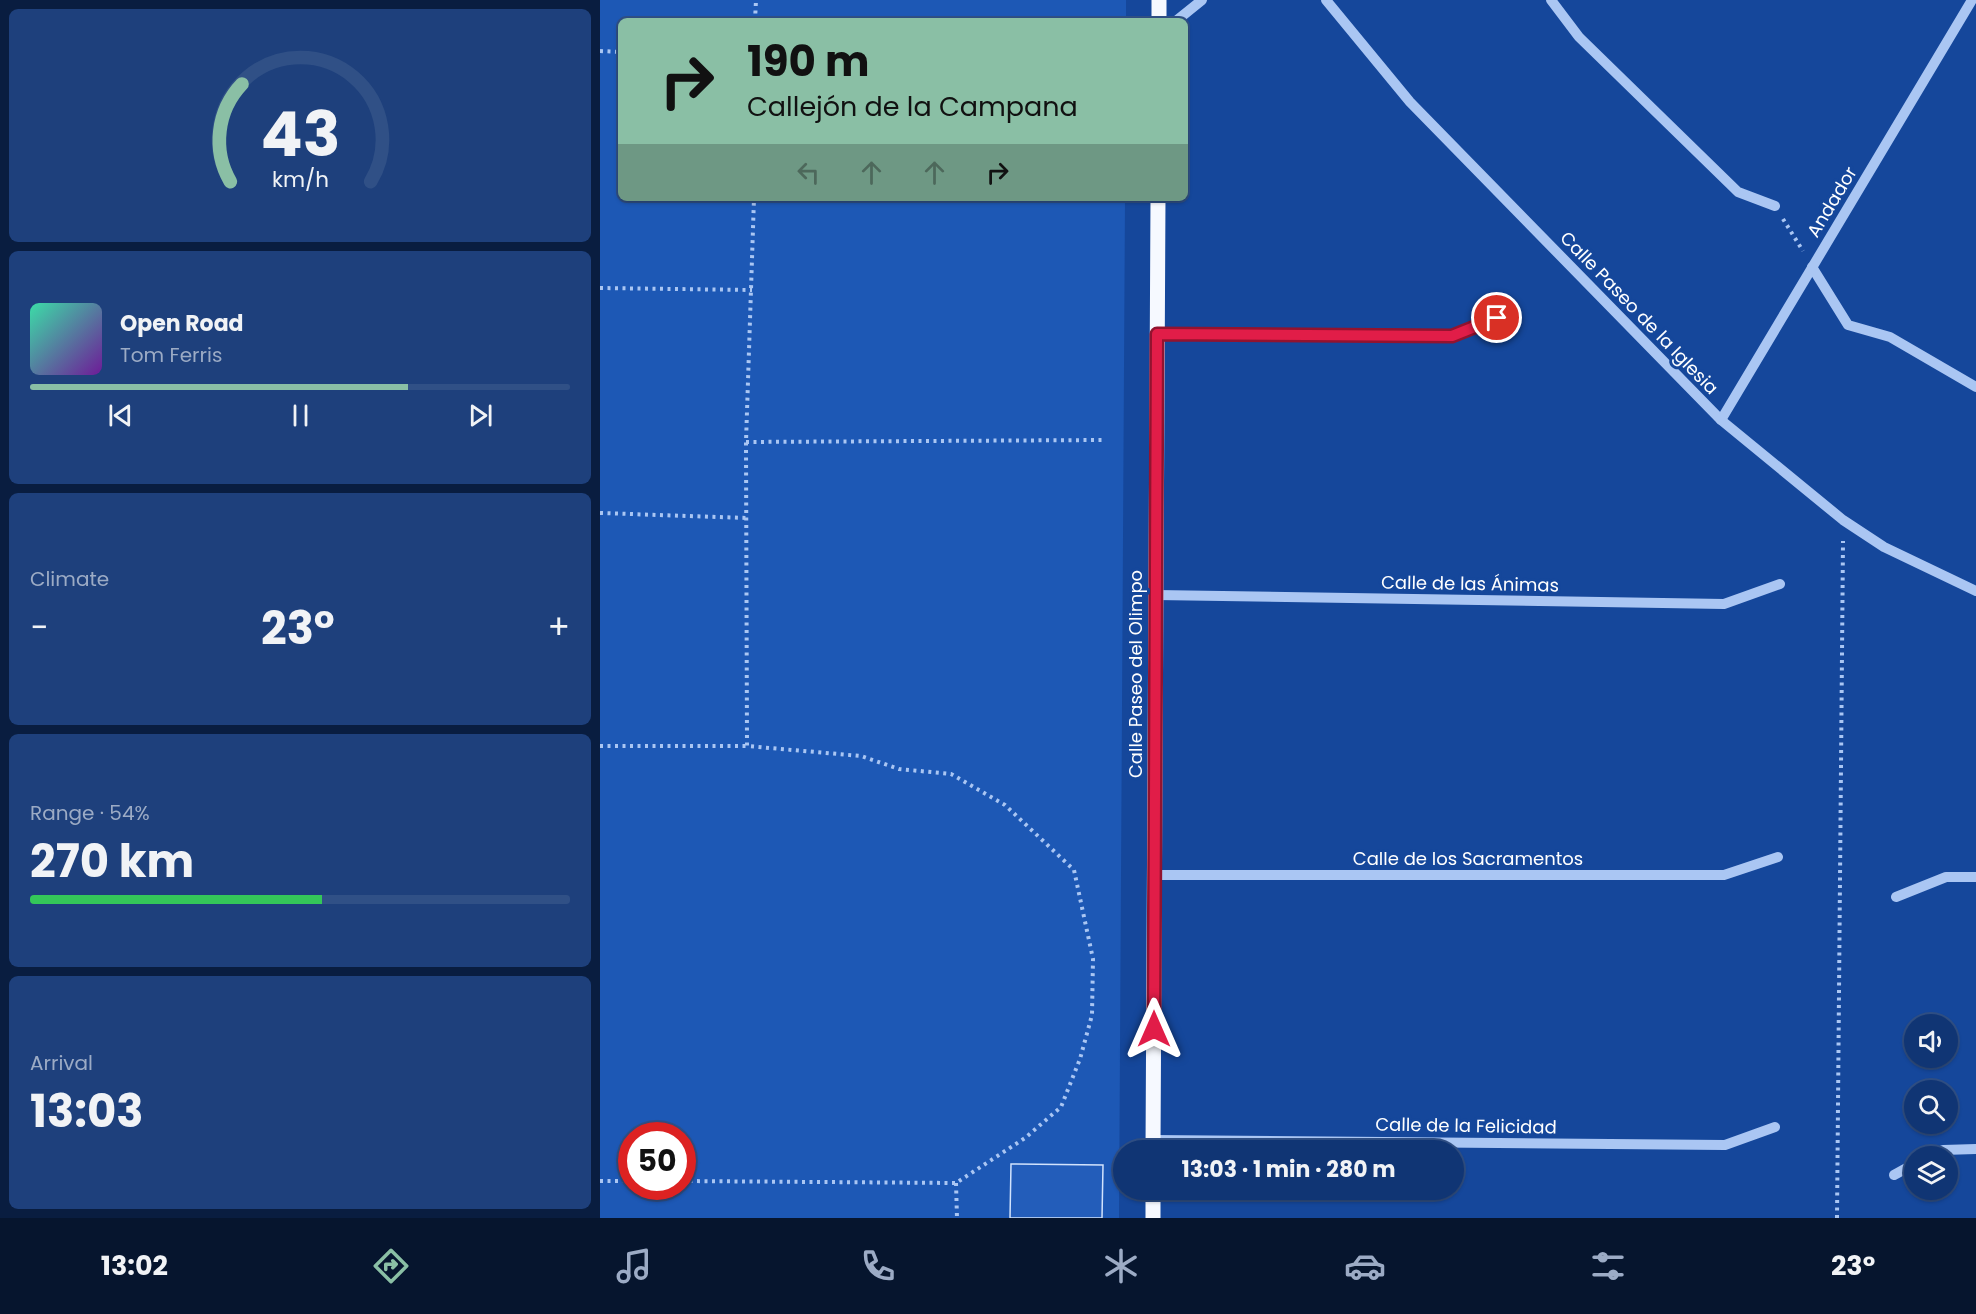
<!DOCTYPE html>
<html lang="en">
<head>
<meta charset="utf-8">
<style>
	:root { --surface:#103574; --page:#1e407c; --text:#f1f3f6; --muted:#9cabc5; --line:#305086; --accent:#8abfa5 }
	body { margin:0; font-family:Poppins,sans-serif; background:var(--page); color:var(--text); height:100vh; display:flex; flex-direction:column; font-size:22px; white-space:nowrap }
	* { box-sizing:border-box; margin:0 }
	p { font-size:20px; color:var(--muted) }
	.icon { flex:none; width:33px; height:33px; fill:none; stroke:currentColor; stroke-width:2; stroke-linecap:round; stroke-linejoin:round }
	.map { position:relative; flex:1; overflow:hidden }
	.drawer { display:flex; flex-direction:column; gap:9px; padding:9px; background:#091d40; width:600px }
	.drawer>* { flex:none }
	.banner { position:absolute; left:18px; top:18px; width:570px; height:183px; border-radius:9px; box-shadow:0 2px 4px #0004,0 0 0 2px var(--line); background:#8abfa5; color:#111; overflow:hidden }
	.buttons { position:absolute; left:1304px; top:1014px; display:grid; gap:12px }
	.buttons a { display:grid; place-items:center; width:54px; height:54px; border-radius:50%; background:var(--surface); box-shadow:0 2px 4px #0004,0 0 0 2px var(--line); font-size:30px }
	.speed { position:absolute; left:18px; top:1122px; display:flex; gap:12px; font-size:30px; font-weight:700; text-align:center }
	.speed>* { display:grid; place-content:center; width:78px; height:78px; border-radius:50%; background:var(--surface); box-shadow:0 2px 4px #0004,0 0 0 2px var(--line); line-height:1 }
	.speed .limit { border:9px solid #d22; background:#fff; color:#111 }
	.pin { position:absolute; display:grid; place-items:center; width:51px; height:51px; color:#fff; margin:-26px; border:3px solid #fff; border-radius:50%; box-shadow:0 2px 6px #0007 }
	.me { position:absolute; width:66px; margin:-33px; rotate:0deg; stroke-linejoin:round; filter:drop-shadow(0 0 4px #0008) }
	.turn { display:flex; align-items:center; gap:21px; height:126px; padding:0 30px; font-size:27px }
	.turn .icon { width:78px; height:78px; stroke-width:2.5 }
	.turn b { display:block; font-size:42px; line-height:51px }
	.lanes { display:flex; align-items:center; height:57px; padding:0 30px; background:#0003; justify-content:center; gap:30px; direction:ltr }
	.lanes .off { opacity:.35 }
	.big { font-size:45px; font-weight:700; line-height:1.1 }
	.drawer .tile { flex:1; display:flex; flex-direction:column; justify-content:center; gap:9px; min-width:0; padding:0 21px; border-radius:9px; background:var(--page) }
	.drawer .dial { align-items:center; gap:0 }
	.dial svg { height:156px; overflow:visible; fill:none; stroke:var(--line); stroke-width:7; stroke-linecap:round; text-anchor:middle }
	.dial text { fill:var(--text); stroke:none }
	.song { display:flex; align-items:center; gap:18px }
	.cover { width:72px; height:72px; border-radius:9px; background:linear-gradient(135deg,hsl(160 70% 55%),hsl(280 70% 35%)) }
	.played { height:6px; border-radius:3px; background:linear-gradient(90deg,var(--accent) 70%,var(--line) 70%) }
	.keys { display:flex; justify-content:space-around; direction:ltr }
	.heat { display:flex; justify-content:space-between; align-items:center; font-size:33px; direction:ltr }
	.charge { height:9px; border-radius:4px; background:linear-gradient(90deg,#34c759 54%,var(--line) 0) }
	.trip { position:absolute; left:513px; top:1140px; width:351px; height:60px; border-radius:30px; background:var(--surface); box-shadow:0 2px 4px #0004,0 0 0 2px var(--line); font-weight:700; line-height:60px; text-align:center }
	.tabs { display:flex; height:96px; justify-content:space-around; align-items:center; background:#06152e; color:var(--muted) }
	.tabs .icon { width:42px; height:42px }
	.tabs .selected { color:var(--accent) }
	.tabs b { font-size:27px; color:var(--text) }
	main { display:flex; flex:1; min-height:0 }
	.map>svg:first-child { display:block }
</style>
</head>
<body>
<main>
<section class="drawer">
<div class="tile dial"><svg viewBox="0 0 100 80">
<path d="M14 69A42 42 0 1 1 86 69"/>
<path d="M14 69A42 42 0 0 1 20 19" stroke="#8abfa5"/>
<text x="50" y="56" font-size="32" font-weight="700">43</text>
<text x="50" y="72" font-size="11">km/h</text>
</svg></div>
<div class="tile">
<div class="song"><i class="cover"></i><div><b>Open Road</b><p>Tom Ferris</p></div></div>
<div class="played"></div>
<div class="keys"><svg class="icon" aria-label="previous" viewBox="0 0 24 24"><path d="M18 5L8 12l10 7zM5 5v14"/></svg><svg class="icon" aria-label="pause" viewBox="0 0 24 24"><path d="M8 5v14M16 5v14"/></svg><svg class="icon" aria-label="next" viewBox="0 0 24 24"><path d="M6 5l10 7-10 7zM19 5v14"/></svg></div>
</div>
<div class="tile"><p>Climate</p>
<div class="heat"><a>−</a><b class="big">23°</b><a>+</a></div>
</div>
<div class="tile"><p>Range · 54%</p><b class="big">270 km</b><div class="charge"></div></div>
<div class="tile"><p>Arrival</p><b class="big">13:03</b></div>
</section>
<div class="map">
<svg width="1376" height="1218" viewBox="0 0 1376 1218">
	<rect width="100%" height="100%" fill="#15479b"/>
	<!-- green -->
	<path fill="#1d58b5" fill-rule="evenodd" d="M0,0H526V21H21V198H525L519,1218H0ZM32,1136H82V1186H32Z"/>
	<!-- building -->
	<path fill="#235dba" stroke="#d2e3fd" stroke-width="1.5" d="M411,1164L503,1165L502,1218H410Z"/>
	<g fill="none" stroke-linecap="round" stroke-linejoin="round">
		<!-- path -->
		<g stroke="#aac6f3" stroke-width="4" stroke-dasharray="3 4.5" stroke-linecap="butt">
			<path d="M155,21L156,0"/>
			<path d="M0,51L21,52"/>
			<path d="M1183,219L1203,251"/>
			<path d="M0,288L152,290"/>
			<path d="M146,442L502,440"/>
			<path d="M0,513L147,518"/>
			<path d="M0,746H147"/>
			<path d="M0,1181H32"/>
			<path d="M82,1181L356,1183L425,1138L461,1107L480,1059L492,1015L493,959L474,870L405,805L351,774L299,769L261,756L147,746L146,442L154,198"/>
			<path d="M356,1183L357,1218"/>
			<path d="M1237,1218L1243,541"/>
		</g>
		<!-- minor -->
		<g stroke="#aac6f3" stroke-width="10">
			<path d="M726,0L810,102L1121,420L1243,520L1284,547L1376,591"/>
			<path d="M951,0L979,37L1138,192L1175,206"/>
			<path d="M576,21L602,0"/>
			<path d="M1212,267L1248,325L1290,337L1376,387"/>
			<path d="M557,334L852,336L897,317"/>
			<path d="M1121,420L1372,0"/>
			<path d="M556,595L1124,604L1180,584"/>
			<path d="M555,875H1124L1178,857"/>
			<path d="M1296,897L1346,877H1376"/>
			<path d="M554,1140L1125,1145L1175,1127"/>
			<path d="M1329,1156L1343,1150L1376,1149"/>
			<path d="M1294,1175L1314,1164"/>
		</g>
		<!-- major -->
		<g stroke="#f6f9ff" stroke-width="15">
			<path d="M559,21V0"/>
			<path d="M553,1150L558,198"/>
			<path d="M553,1218V1190"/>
		</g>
	</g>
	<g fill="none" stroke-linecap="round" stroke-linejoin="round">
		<defs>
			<path id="route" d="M554,1029L557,334L852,336L897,318"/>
		</defs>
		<!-- route casing -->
		<use href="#route" stroke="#92132f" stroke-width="15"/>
		<!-- route -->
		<use href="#route" stroke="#e11d48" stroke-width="10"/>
	</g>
	<g text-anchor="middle" stroke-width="6" stroke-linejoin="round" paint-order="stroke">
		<!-- street labels -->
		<g font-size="18" fill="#fff" stroke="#15479b">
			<text transform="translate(1232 202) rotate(-59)" y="6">Andador</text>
			<text transform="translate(1039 313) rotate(46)" y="6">Calle Paseo de la Iglesia</text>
			<text transform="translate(870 584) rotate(1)" y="6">Calle de las Ánimas</text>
			<text transform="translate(536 674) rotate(-90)" y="6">Calle Paseo del Olimpo</text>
			<text x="868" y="865">Calle de los Sacramentos</text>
			<text transform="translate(866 1126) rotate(1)" y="6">Calle de la Felicidad</text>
		</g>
	</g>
</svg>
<div class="buttons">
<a><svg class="icon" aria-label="sound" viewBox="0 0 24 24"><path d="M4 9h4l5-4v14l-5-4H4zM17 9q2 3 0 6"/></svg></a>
<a><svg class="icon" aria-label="search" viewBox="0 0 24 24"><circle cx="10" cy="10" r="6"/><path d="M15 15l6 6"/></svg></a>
<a><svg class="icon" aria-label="layers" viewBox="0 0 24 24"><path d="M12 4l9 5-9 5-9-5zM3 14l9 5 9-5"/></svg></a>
</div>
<div class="speed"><div class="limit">50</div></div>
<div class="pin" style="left:897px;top:318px;background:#d93025"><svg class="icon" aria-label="arrive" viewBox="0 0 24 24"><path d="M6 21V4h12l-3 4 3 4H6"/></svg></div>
<svg class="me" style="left:554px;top:1029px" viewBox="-20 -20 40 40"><path d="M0-17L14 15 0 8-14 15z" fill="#e11d48" stroke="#fff" stroke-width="4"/></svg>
<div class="trip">13:03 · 1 min · 280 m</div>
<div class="banner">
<div class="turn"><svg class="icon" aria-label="right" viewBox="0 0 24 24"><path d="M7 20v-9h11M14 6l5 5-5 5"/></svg><div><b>190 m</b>Callejón de la Campana</div></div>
<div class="lanes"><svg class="icon off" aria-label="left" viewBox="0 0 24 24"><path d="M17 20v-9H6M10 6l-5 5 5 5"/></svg><svg class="icon off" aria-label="ahead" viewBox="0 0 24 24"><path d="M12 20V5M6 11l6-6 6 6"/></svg><svg class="icon off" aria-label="ahead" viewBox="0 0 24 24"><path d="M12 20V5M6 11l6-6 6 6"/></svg><svg class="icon" aria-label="right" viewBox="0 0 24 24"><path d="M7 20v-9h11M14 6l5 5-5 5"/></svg></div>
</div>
</div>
</main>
<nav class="tabs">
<b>13:02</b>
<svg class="icon selected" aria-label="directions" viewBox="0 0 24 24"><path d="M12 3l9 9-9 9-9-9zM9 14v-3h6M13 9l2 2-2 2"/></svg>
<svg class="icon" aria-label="music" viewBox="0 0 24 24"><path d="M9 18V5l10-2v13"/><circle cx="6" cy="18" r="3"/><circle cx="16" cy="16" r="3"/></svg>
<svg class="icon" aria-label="phone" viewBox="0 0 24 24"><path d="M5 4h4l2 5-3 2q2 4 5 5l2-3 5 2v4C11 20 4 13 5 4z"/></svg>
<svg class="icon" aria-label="climate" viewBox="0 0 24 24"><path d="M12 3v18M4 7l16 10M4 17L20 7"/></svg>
<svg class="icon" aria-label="car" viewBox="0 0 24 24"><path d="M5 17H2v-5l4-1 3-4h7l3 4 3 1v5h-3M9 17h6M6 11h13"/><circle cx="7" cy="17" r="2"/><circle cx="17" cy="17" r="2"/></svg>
<svg class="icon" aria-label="filters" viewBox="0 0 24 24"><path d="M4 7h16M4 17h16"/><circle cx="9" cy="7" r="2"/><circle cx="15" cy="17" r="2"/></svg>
<b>23°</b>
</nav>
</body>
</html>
